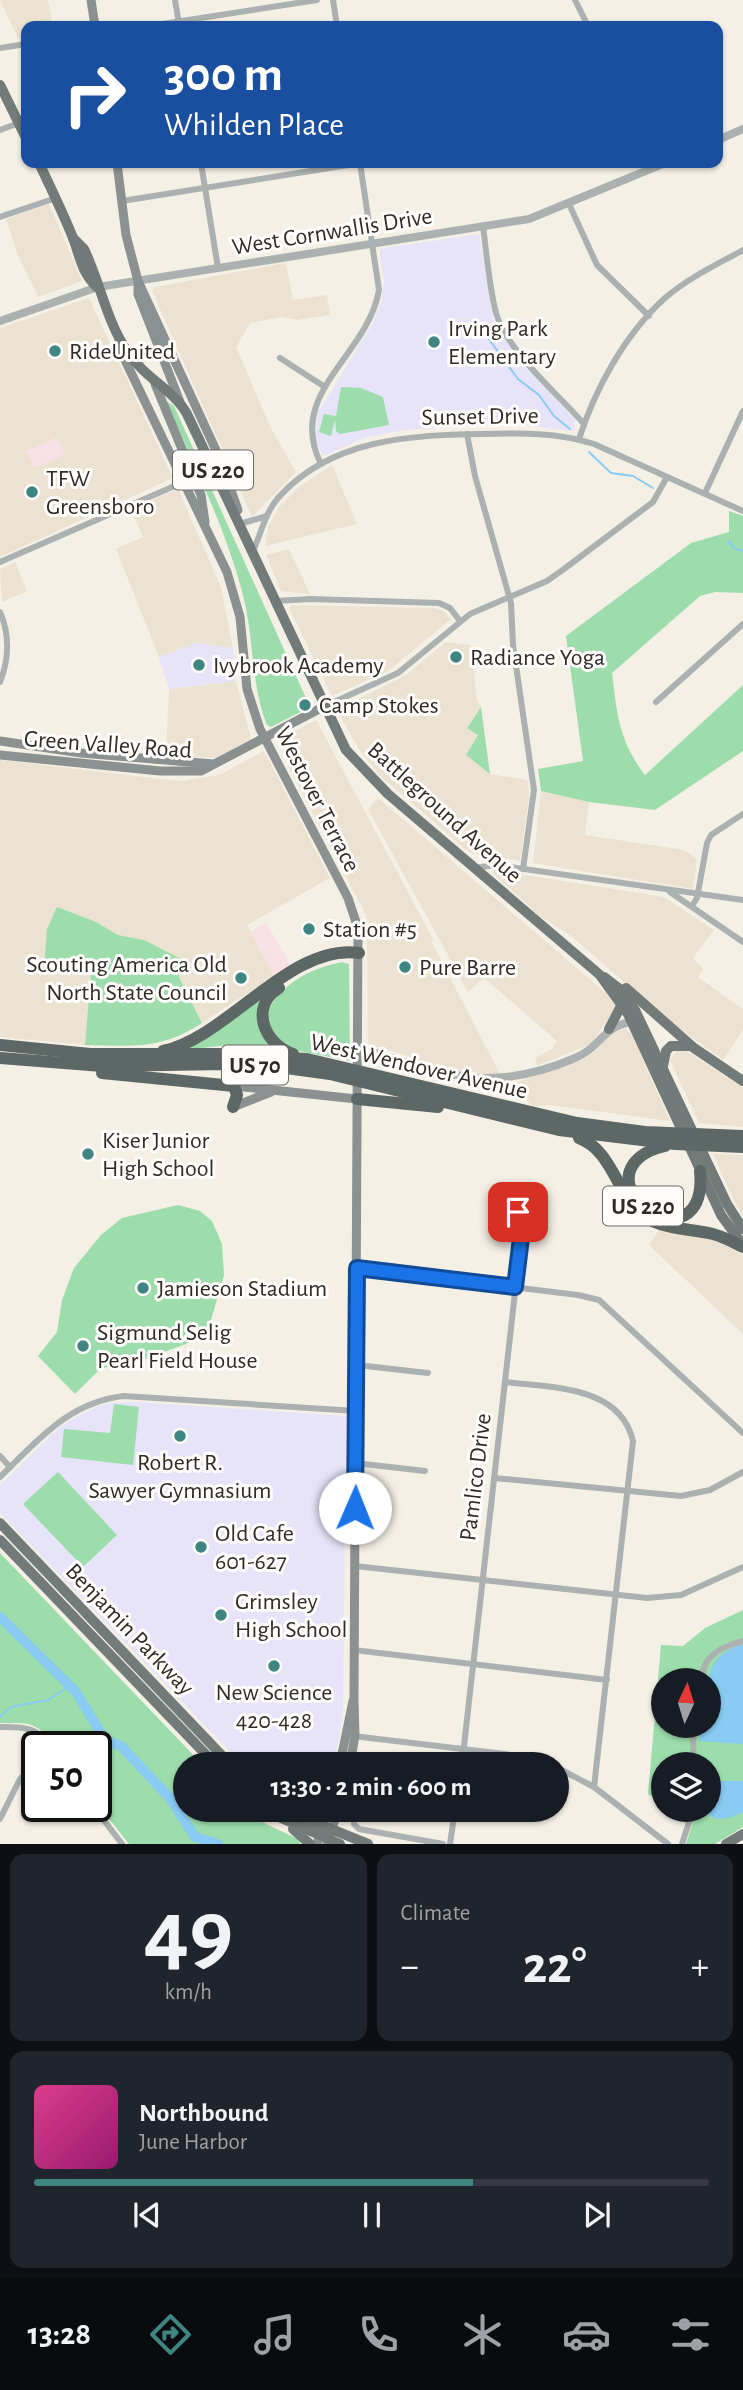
<!DOCTYPE html>
<html lang="en">
<head>
<meta charset="utf-8">
<style>
	:root { --surface:#171b24; --page:#20242c; --text:#f1f3f6; --muted:#9ea1a6; --line:#363941; --accent:#3f8683 }
	body { margin:0; font-family:"Alegreya Sans",sans-serif; background:var(--page); color:var(--text); height:100vh; display:flex; flex-direction:column; font-size:26px; white-space:nowrap }
	* { box-sizing:border-box; margin:0 }
	p { font-size:23px; color:var(--muted) }
	.icon { flex:none; width:38px; height:38px; fill:none; stroke:currentColor; stroke-width:2; stroke-linecap:round; stroke-linejoin:round }
	.map { position:relative; height:1844px; overflow:hidden }
	.panel { display:flex; flex-direction:column; gap:10px; padding:10px; background:#0d0f14; flex:1 }
	.panel>* { flex:none }
	.guide { position:absolute; left:21px; top:21px; width:702px; height:147px; border-radius:14px; box-shadow:0 2px 5px #0004; background:#1a4fa0; color:#fff; overflow:hidden }
	.needle { width:46px; rotate:4deg }
	.controls { position:absolute; left:651px; top:1668px; display:grid; gap:14px }
	.controls a { display:grid; place-items:center; width:70px; height:70px; border-radius:50%; background:var(--surface); box-shadow:0 2px 5px #0004; font-size:35px }
	.speed { position:absolute; left:21px; top:1731px; display:flex; gap:14px; font-size:35px; font-weight:700; text-align:center }
	.speed>* { display:grid; place-content:center; width:91px; height:91px; border-radius:50%; background:var(--surface); box-shadow:0 2px 5px #0004; line-height:1 }
	.speed .limit { border:4px solid #111; border-radius:10px; background:#fff; color:#111 }
	.pin { position:absolute; display:grid; place-items:center; width:60px; height:60px; color:#fff; margin:-30px; border-radius:14px; box-shadow:0 4px 10px #0006 }
	.me { position:absolute; width:77px; margin:-38px; rotate:1deg; stroke-linejoin:round; filter:drop-shadow(0 0 5px #0008) }
	.turn { display:flex; align-items:center; gap:24px; height:147px; padding:0 28px; font-size:32px }
	.turn .icon { width:91px; height:91px; stroke-width:2.5 }
	.turn b { display:block; font-size:49px; line-height:60px }
	.big { font-size:52px; font-weight:700; line-height:1.1 }
	.panel .tile { flex:1; display:flex; flex-direction:column; justify-content:center; gap:10px; min-width:0; padding:0 24px; border-radius:14px; background:var(--page) }
	.panel .dial { align-items:center; gap:0 }
	.dial b { font-size:91px; line-height:1 }
	.song { display:flex; align-items:center; gap:21px }
	.cover { width:84px; height:84px; border-radius:10px; background:linear-gradient(135deg,hsl(330 70% 55%),hsl(320 70% 35%)) }
	.played { height:7px; border-radius:4px; background:linear-gradient(90deg,var(--accent) 65%,var(--line) 65%) }
	.keys { display:flex; justify-content:space-around; direction:ltr }
	.heat { display:flex; justify-content:space-between; align-items:center; font-size:38px; direction:ltr }
	.panel .tiles { flex:1; display:grid; gap:10px; grid-template-columns:1fr 1fr }
	.tile:last-child { grid-column:span 2 }
	.trip { position:absolute; left:173px; top:1752px; width:396px; height:70px; border-radius:35px; background:var(--surface); box-shadow:0 2px 5px #0004; font-weight:700; line-height:70px; text-align:center }
	.menu { display:flex; height:112px; justify-content:space-around; align-items:center; background:#090b0e; color:var(--muted) }
	.menu .icon { width:49px; height:49px }
	.menu .current { color:var(--accent) }
	.menu b { font-size:32px; color:var(--text) }
	.map>svg:first-child { display:block }
</style>
</head>
<body>
<div class="map">
<svg width="743" height="1844" viewBox="0 0 743 1844">
	<rect width="100%" height="100%" fill="#f5f0e6"/>
	<!-- built -->
	<g fill="#ece2d2">
		<path d="M0,0H48L53,26H26V37L18,38Z"/>
		<path d="M49,204L82,281L38,297L17,253L6,219Z"/>
		<path d="M286,263L293,300L327,295L330,315L297,320L282,317L250,323L236,347L271,428L296,472L252,517L152,291L154,287Z"/>
		<path d="M89,298L173,478L0,557V328Z"/>
		<path d="M332,465L357,524L265,546L268,527L279,507L299,487Z"/>
		<path d="M178,489L221,587L233,648L196,643L159,657L116,549L143,537L131,509Z"/>
		<path d="M289,549L310,594L281,591L266,555Z"/>
		<path d="M15,562L27,591L2,602L0,569Z"/>
		<path d="M292,605L434,608L444,611L451,619L388,671L332,696L289,608Z"/>
		<path d="M446,642L471,645L477,701L481,707L467,727L478,735L466,755L490,774L528,780L529,799L520,861L470,853L380,776L360,751L339,714L340,708L406,675Z"/>
		<path d="M236,681L251,739L215,758L169,756L166,752L169,689Z"/>
		<path d="M316,720L433,939L432,943L501,1076L460,1072L368,1044L367,917L290,770L280,739Z"/>
		<path d="M264,751L330,878L247,925L274,976L202,1023L178,976L144,940L118,935L96,922L44,967L91,973L85,1045L0,1037V760L179,781L219,775Z"/>
		<path d="M541,791L589,802L585,835L684,850L697,859L693,889L533,863Z"/>
		<path d="M378,798L606,993L616,1007L591,1044L537,1066L535,1058L552,1049L557,1041L484,978L468,992L368,809Z"/>
		<path d="M494,870L664,897L714,930L693,958L703,969L698,977L743,1009V1030L723,1060L669,1021L571,936L540,916L492,873Z"/>
		<path d="M624,1028L631,1033L670,1121L550,1105L532,1107L515,1083L582,1060L597,1050L614,1030Z"/>
		<path d="M678,1049L685,1050L743,1088V1127L699,1123L670,1060Z"/>
		<path d="M713,1154L743,1155V1216L736,1205Z"/>
		<path d="M661,1227L729,1244L743,1256V1334L649,1245Z"/>
	</g>
	<!-- industrial -->
	<g fill="#f9dfe6">
		<path d="M57,437L65,455L34,468L26,451Z"/>
		<path d="M266,922L291,966L274,976L251,932Z"/>
	</g>
	<!-- education -->
	<g fill="#e7e3f9">
		<path d="M479,234L493,319L515,352L574,419L575,431L513,424L404,430L364,438L323,456L315,439L318,412L373,323L382,299L384,280L379,249Z"/>
		<path d="M196,643L233,648L236,681L169,689L159,657Z"/>
		<path d="M136,1402L346,1416L343,1716L334,1764H242L0,1513V1485L61,1426L93,1408L109,1403Z"/>
	</g>
	<!-- green -->
	<g fill="#9cddab" fill-rule="evenodd">
		<path d="M341,387L361,388L383,397L389,425L340,434L336,431L335,420L331,436L319,432L324,414L336,416Z"/>
		<path d="M166,401L174,406L310,707L271,727L267,725C251,685 254,641 244,599C227,531 194,465 166,401Z"/>
		<path d="M729,511L743,516V593L715,592L700,596L612,673C617,714 619,741 645,775L743,685V751L655,810L589,802L541,791L538,769L583,761L566,636L691,543L729,532Z"/>
		<path d="M481,707L490,774L466,755L478,735L467,728Z"/>
		<path d="M57,907L96,922L118,935L144,940L181,959L179,977L202,1023C161,1050 132,1046 85,1045L91,973L44,968L47,929Z"/>
		<path d="M342,962L349,964L350,1061L294,1050L272,1037L266,1013C283,983 308,969 342,962Z"/>
		<path d="M270,989L262,1003L273,1049L219,1046L176,1051Z"/>
		<path d="M178,1205L200,1211L212,1221L222,1244L224,1275L209,1327L186,1344L137,1362L115,1364L99,1370L75,1394L38,1356L57,1332L62,1300L74,1268L101,1235L122,1218Z"/>
		<path d="M114,1404L139,1407L133,1465L61,1457L64,1429L110,1433Z"/>
		<path d="M58,1472L117,1535L83,1567L23,1504Z"/>
		<path d="M0,1553L202,1764H186V1810H247L264,1823L298,1839L300,1844H129L96,1802V1746H55C36,1721 30,1723 0,1723Z"/>
		<path d="M743,1610V1827L715,1844H686L693,1822L673,1810H709V1764H663V1803L648,1794L661,1645L683,1646L705,1628ZM663,1680H709V1726H663Z"/>
	</g>
	<!-- water -->
	<g fill="#8acbf3">
		<path d="M743,1644V1744L699,1741L702,1726H709C709,1687 699,1658 743,1644Z"/>
		<path d="M709,1781H743V1812C729,1818 716,1825 705,1810H709Z"/>
	</g>
	<g fill="none" stroke-linecap="round" stroke-linejoin="round">
		<!-- stream -->
		<g stroke="#8acbf3" stroke-width="2">
			<path d="M478,324L518,379L539,395L554,416L570,429"/>
			<path d="M589,452L611,473L633,476L653,488"/>
			<path d="M728,541L735,549L743,551"/>
			<path d="M0,1717L11,1707L48,1700L70,1686"/>
		</g>
		<!-- river -->
		<path stroke="#8acbf3" stroke-width="10" d="M0,1617L76,1692L105,1740L121,1746L169,1797L195,1837L218,1844"/>
		<!-- minor -->
		<g stroke="#abb1b0" stroke-width="6">
			<path d="M175,0L179,24"/>
			<path d="M333,0L337,26"/>
			<path d="M575,0L588,26"/>
			<path d="M149,26L317,0"/>
			<path d="M0,48L26,44"/>
			<path d="M0,130L19,123"/>
			<path d="M201,163L218,268"/>
			<path d="M122,201L361,163"/>
			<path d="M569,204L597,265L649,316"/>
			<path d="M0,217L56,198"/>
			<path d="M483,227C487,255 489,286 496,313C507,351 558,394 584,424"/>
			<path d="M280,358L325,387"/>
			<path d="M467,434L475,476L511,603L513,645L534,790L523,869"/>
			<path d="M579,439C595,389 625,334 665,298C688,278 716,265 743,250"/>
			<path d="M321,464C285,393 368,356 379,290L360,163"/>
			<path d="M705,493L743,411"/>
			<path d="M243,523L267,516"/>
			<path d="M253,551C261,534 265,513 278,498C330,439 410,435 482,434C521,433 557,432 594,444L743,511"/>
			<path d="M0,562L186,481"/>
			<path d="M275,601L311,599L439,603L450,608L460,621"/>
			<path d="M0,612C10,634 9,660 0,682"/>
			<path d="M656,702L743,624"/>
			<path d="M323,707L398,673L470,614L547,581L564,569L653,502L667,477"/>
			<path d="M475,868L495,865L743,900"/>
			<path d="M670,892L743,942"/>
			<path d="M692,906L697,898L707,843L711,835L743,814"/>
			<path d="M357,1268L578,1295L599,1300L743,1433"/>
			<path d="M357,1365L428,1373"/>
			<path d="M506,1382C551,1388 620,1385 633,1441L594,1787"/>
			<path d="M0,1456L10,1467"/>
			<path d="M355,1463L425,1471"/>
			<path d="M0,1477C38,1440 69,1402 124,1396L356,1411"/>
			<path d="M494,1478L681,1496L710,1490L743,1472"/>
			<path d="M355,1566L647,1598L681,1595L743,1567"/>
			<path d="M354,1650L607,1680"/>
			<path d="M702,1680C702,1655 722,1647 743,1641"/>
			<path d="M0,1727C22,1727 37,1726 50,1746"/>
			<path d="M353,1736L505,1754L549,1764"/>
			<path d="M462,1764L522,1230L514,1195"/>
			<path d="M694,1764L693,1740L697,1726"/>
			<path d="M556,1767L594,1787L668,1844"/>
			<path d="M93,1806L122,1844"/>
			<path d="M354,1810V1824L359,1829L443,1844"/>
			<path d="M0,1819L20,1779L37,1762"/>
			<path d="M450,1844L455,1810"/>
			<path d="M682,1844L693,1810"/>
		</g>
		<!-- tertiary -->
		<g stroke="#abb1b0" stroke-width="8">
			<path d="M718,140L743,129"/>
			<path d="M0,321L98,287L529,219L665,163"/>
			<path d="M357,1047C443,1073 487,1096 575,1058C600,1048 603,1026 631,1022"/>
		</g>
		<!-- secondary -->
		<g stroke="#8a9190" stroke-width="9">
			<path d="M91,0L95,26"/>
			<path d="M117,163L126,235L138,281L220,459L238,510"/>
			<path d="M138,283V294L180,402"/>
			<path d="M119,341L123,356L227,572L240,617L247,689L260,729L348,898L358,928L354,1699L355,1736L350,1764"/>
			<path d="M155,384L201,495L205,522"/>
			<path d="M0,741L81,753L213,764"/>
			<path d="M0,755L160,771H201L323,707"/>
			<path d="M234,1086L357,1099"/>
			<path d="M233,1107L271,1092"/>
			<path d="M340,1764L353,1701"/>
			<path d="M317,1844L327,1810"/>
			<path d="M327,1844L338,1810"/>
		</g>
		<!-- primary -->
		<g stroke="#727b79" stroke-width="10">
			<path d="M0,85L26,138"/>
			<path d="M39,163C50,186 61,209 71,233C80,254 80,271 97,287"/>
			<path d="M73,238L84,249C100,282 106,320 127,351C144,378 174,390 187,414L346,750L388,794L600,975L628,1014L721,1215L743,1245"/>
			<path d="M604,977L621,990L635,1010L727,1204L743,1229"/>
			<path d="M626,988L694,1048L743,1081"/>
			<path d="M609,1029L622,1004"/>
			<path d="M663,1066L666,1051L671,1046H690"/>
			<path d="M0,1523L230,1764"/>
			<path d="M0,1540L215,1764"/>
			<path d="M263,1810L340,1844"/>
			<path d="M284,1810L368,1844"/>
			<path d="M293,1829L310,1844"/>
			<path d="M726,1844L743,1834"/>
		</g>
		<!-- motorway -->
		<g stroke="#5d6866" stroke-width="12">
			<path d="M279,988C249,1007 264,1044 293,1054"/>
			<path d="M0,1045L90,1054H220L307,1059L577,1123L645,1132L743,1136"/>
			<path d="M163,1051C227,1038 290,943 359,953"/>
			<path d="M0,1058L102,1066L226,1064L279,1067L330,1074L559,1130L675,1144L743,1147"/>
			<path d="M102,1073L234,1086L237,1095L233,1107"/>
			<path d="M357,1099L438,1107"/>
			<path d="M579,1138C609,1149 616,1187 636,1209C654,1230 688,1228 713,1234C724,1237 733,1242 743,1247"/>
			<path d="M636,1199C617,1171 638,1152 665,1146"/>
			<path d="M655,1215C691,1227 703,1202 700,1171"/>
		</g>
	</g>
	<g fill="none" stroke-linecap="round" stroke-linejoin="round">
		<defs>
			<path id="route" d="M355,1508L357,1268L515,1287L522,1230L518,1212"/>
		</defs>
		<!-- route casing -->
		<use href="#route" stroke="#114b97" stroke-width="18"/>
		<!-- route -->
		<use href="#route" stroke="#1a73e8" stroke-width="12"/>
	</g>
	<!-- markers -->
	<g fill="#3f8683" stroke="#fffefc" stroke-width="2.5">
		<circle cx="434" cy="342" r="7"/>
		<circle cx="55" cy="351" r="7"/>
		<circle cx="32" cy="492" r="7"/>
		<circle cx="456" cy="657" r="7"/>
		<circle cx="199" cy="665" r="7"/>
		<circle cx="305" cy="705" r="7"/>
		<circle cx="309" cy="929" r="7"/>
		<circle cx="405" cy="967" r="7"/>
		<circle cx="241" cy="978" r="7"/>
		<circle cx="88" cy="1154" r="7"/>
		<circle cx="143" cy="1288" r="7"/>
		<circle cx="83" cy="1346" r="7"/>
		<circle cx="180" cy="1436" r="7"/>
		<circle cx="201" cy="1547" r="7"/>
		<circle cx="221" cy="1615" r="7"/>
		<circle cx="274" cy="1666" r="7"/>
	</g>
	<g text-anchor="middle" stroke-width="6" stroke-linejoin="round" paint-order="stroke">
		<!-- shield labels -->
		<g fill="#fffefc" stroke="#6d6a68" stroke-width="2">
			<rect x="173" y="450.5" width="80" height="39" rx="5"/>
			<rect x="222" y="1045.5" width="66" height="39" rx="5"/>
			<rect x="603" y="1186.5" width="80" height="39" rx="5"/>
		</g>
		<g font-size="23" font-weight="bold" fill="#2e2b28">
			<text x="213" y="478">US 220</text>
			<text x="255" y="1073">US 70</text>
			<text x="643" y="1214">US 220</text>
		</g>
		<!-- street labels -->
		<g font-size="24" fill="#2e2b28" stroke="#fffefc">
			<text transform="translate(332 231) rotate(-9)" y="8">West Cornwallis Drive</text>
			<text transform="translate(480 416) rotate(-1)" y="8">Sunset Drive</text>
			<text transform="translate(108 744) rotate(4)" y="8">Green Valley Road</text>
			<text transform="translate(318 799) rotate(63)" y="8">Westover Terrace</text>
			<text transform="translate(445 812) rotate(42)" y="8">Battleground Avenue</text>
			<text transform="translate(419 1066) rotate(13)" y="8">West Wendover Avenue</text>
			<text transform="translate(475 1477) rotate(-83)" y="8">Pamlico Drive</text>
			<text transform="translate(130 1629) rotate(46)" y="8">Benjamin Parkway</text>
		</g>
		<!-- poi labels -->
		<g font-size="24" fill="#2e2b28" stroke="#fffefc" text-anchor="start">
			<text x="448" y="336">Irving Park<tspan x="448" dy="28">Elementary</tspan></text>
			<text x="69" y="359">RideUnited</text>
			<text x="46" y="486">TFW<tspan x="46" dy="28">Greensboro</tspan></text>
			<text x="470" y="665">Radiance Yoga</text>
			<text x="213" y="673">Ivybrook Academy</text>
			<text x="319" y="713">Camp Stokes</text>
			<text x="323" y="937">Station #5</text>
			<text x="227" y="972" text-anchor="end">Scouting America Old<tspan x="227" dy="28">North State Council</tspan></text>
			<text x="419" y="975">Pure Barre</text>
			<text x="102" y="1148">Kiser Junior<tspan x="102" dy="28">High School</tspan></text>
			<text x="157" y="1296">Jamieson Stadium</text>
			<text x="97" y="1340">Sigmund Selig<tspan x="97" dy="28">Pearl Field House</tspan></text>
			<text x="180" y="1470" text-anchor="middle">Robert R.<tspan x="180" dy="28">Sawyer Gymnasium</tspan></text>
			<text x="215" y="1541">Old Cafe<tspan x="215" dy="28">601-627</tspan></text>
			<text x="235" y="1609">Grimsley<tspan x="235" dy="28">High School</tspan></text>
			<text x="274" y="1700" text-anchor="middle">New Science<tspan x="274" dy="28">420-428</tspan></text>
		</g>
	</g>
</svg>
<div class="controls">
<a><svg class="needle" viewBox="-14 -14 28 28"><path d="M0-13l5 13h-10z" fill="#e53935"/><path d="M0 13l5-13h-10z" fill="#9ea1a6"/></svg></a>
<a><svg class="icon" aria-label="layers" viewBox="0 0 24 24"><path d="M12 4l9 5-9 5-9-5zM3 14l9 5 9-5"/></svg></a>
</div>
<div class="speed"><div class="limit">50</div></div>
<div class="pin" style="left:518px;top:1212px;background:#d93025"><svg class="icon" aria-label="arrive" viewBox="0 0 24 24"><path d="M6 21V4h12l-3 4 3 4H6"/></svg></div>
<svg class="me" style="left:355px;top:1508px" viewBox="-20 -20 40 40"><circle r="19" fill="#fff"/><path d="M0-13L10 11 0 6-10 11z" fill="#1a73e8"/></svg>
<div class="trip">13:30 · 2 min · 600 m</div>
<div class="guide">
<div class="turn"><svg class="icon" aria-label="right" viewBox="0 0 24 24"><path d="M7 20v-9h11M14 6l5 5-5 5"/></svg><div><b>300 m</b>Whilden Place</div></div>
</div>
</div>
<section class="panel">
<div class="tiles">
<div class="tile dial"><b>49</b><p>km/h</p></div>
<div class="tile"><p>Climate</p>
<div class="heat"><a>−</a><b class="big">22°</b><a>+</a></div>
</div>
<div class="tile">
<div class="song"><i class="cover"></i><div><b>Northbound</b><p>June Harbor</p></div></div>
<div class="played"></div>
<div class="keys"><svg class="icon" aria-label="previous" viewBox="0 0 24 24"><path d="M18 5L8 12l10 7zM5 5v14"/></svg><svg class="icon" aria-label="pause" viewBox="0 0 24 24"><path d="M8 5v14M16 5v14"/></svg><svg class="icon" aria-label="next" viewBox="0 0 24 24"><path d="M6 5l10 7-10 7zM19 5v14"/></svg></div>
</div>
</div>
</section>
<nav class="menu">
<b>13:28</b>
<svg class="icon current" aria-label="directions" viewBox="0 0 24 24"><path d="M12 3l9 9-9 9-9-9zM9 14v-3h6M13 9l2 2-2 2"/></svg>
<svg class="icon" aria-label="music" viewBox="0 0 24 24"><path d="M9 18V5l10-2v13"/><circle cx="6" cy="18" r="3"/><circle cx="16" cy="16" r="3"/></svg>
<svg class="icon" aria-label="phone" viewBox="0 0 24 24"><path d="M5 4h4l2 5-3 2q2 4 5 5l2-3 5 2v4C11 20 4 13 5 4z"/></svg>
<svg class="icon" aria-label="climate" viewBox="0 0 24 24"><path d="M12 3v18M4 7l16 10M4 17L20 7"/></svg>
<svg class="icon" aria-label="car" viewBox="0 0 24 24"><path d="M5 17H2v-5l4-1 3-4h7l3 4 3 1v5h-3M9 17h6M6 11h13"/><circle cx="7" cy="17" r="2"/><circle cx="17" cy="17" r="2"/></svg>
<svg class="icon" aria-label="filters" viewBox="0 0 24 24"><path d="M4 7h16M4 17h16"/><circle cx="9" cy="7" r="2"/><circle cx="15" cy="17" r="2"/></svg>
</nav>
</body>
</html>
